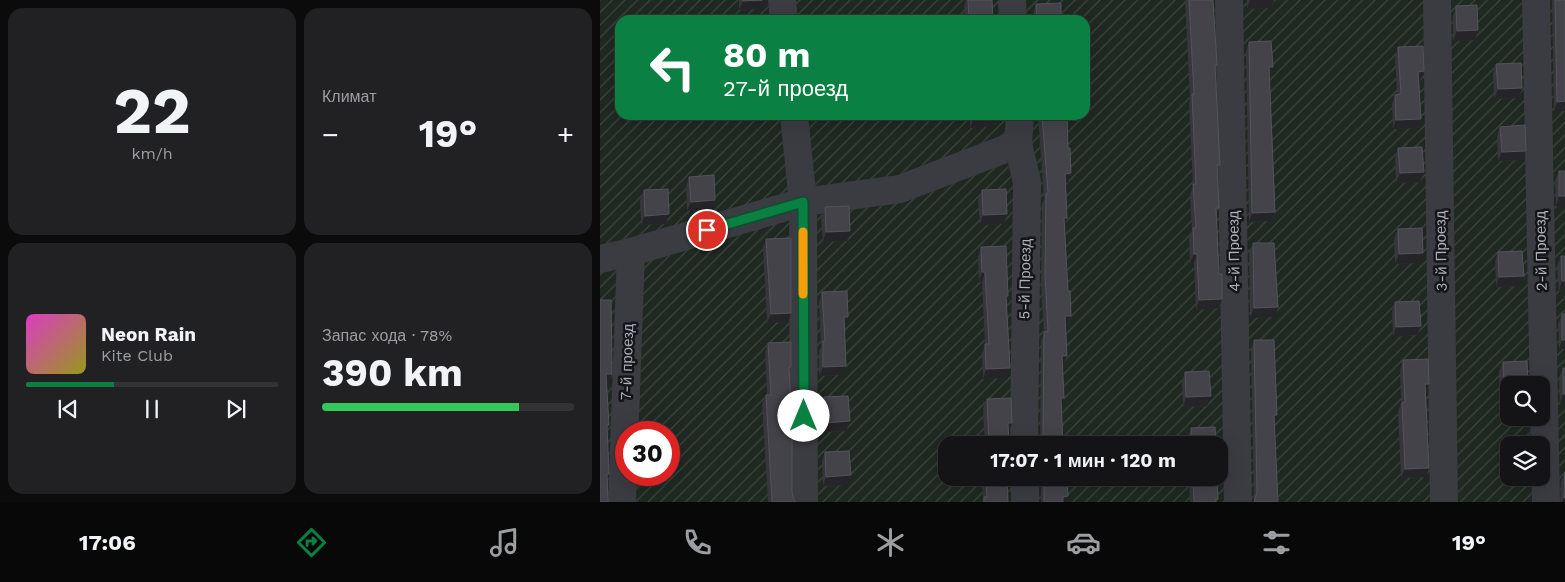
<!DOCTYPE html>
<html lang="ru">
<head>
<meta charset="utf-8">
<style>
	:root { --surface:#141416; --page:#212123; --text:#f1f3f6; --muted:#9d9ea1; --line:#333335; --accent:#0b8043 }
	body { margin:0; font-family:"Work Sans",sans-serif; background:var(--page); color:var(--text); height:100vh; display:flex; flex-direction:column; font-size:19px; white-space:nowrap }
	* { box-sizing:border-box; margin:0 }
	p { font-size:16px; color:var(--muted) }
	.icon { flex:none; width:28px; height:28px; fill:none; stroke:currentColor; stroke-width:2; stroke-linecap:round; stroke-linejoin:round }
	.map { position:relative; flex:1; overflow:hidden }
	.side { display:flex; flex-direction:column; gap:8px; padding:8px; background:#0b0b0c; width:600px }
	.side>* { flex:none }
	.top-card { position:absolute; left:15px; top:15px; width:475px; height:105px; border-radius:15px; box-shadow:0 5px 20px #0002,0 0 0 1px var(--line); background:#0b8043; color:#fff; overflow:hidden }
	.controls { position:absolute; left:900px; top:376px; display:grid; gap:10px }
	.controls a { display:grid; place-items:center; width:50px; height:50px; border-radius:10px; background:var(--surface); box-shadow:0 5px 20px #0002,0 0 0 1px var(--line); font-size:25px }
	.speed { position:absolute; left:15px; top:421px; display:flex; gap:10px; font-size:25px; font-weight:700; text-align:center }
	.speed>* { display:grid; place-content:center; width:65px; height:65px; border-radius:50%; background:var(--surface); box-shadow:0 5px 20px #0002,0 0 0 1px var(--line); line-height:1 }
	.speed .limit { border:8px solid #d22; background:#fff; color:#111 }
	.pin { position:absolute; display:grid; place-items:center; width:42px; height:42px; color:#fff; margin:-21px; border:2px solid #fff; border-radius:50%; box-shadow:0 1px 5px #0007 }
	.me { position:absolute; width:55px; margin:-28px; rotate:0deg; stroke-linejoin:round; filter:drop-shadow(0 0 4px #0008) }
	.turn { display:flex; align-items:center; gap:18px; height:105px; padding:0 25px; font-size:22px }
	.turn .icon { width:65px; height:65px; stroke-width:2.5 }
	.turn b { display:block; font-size:35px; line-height:42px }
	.big { font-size:38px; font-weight:700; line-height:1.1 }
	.side .tile { flex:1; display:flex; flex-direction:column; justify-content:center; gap:8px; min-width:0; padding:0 18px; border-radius:15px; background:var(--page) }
	.side .dial { align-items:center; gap:0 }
	.dial b { font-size:65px; line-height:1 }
	.song { display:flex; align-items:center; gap:15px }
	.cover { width:60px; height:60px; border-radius:8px; background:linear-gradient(135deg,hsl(310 70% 55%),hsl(60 70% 35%)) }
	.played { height:5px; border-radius:2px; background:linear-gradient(90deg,var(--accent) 35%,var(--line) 35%) }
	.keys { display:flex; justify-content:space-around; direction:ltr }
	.heat { display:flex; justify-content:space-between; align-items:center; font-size:28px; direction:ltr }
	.charge { height:8px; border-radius:4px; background:linear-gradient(90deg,#34c759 78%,var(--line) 0) }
	.side .tiles { flex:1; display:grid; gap:8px; grid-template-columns:repeat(2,1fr) }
	.trip { position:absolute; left:338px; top:436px; width:290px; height:50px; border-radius:15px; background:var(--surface); box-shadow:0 5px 20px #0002,0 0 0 1px var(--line); font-weight:700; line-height:50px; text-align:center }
	.tab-bar { display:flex; height:80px; justify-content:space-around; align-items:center; background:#080809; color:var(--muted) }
	.tab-bar .icon { width:35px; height:35px }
	.tab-bar .active { color:var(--accent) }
	.tab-bar b { font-size:22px; color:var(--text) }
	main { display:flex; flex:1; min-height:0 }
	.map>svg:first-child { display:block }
</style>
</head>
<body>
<main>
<section class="side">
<div class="tiles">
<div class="tile dial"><b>22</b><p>km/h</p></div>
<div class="tile"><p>Климат</p>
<div class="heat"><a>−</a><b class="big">19°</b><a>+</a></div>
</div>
<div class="tile">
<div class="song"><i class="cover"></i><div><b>Neon Rain</b><p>Kite Club</p></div></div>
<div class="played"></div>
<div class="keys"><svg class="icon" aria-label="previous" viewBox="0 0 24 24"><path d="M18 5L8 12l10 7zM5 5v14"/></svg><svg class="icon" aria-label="pause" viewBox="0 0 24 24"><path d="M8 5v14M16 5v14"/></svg><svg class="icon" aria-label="next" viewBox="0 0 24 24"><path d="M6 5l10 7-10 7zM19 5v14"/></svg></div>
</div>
<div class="tile"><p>Запас хода · 78%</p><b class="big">390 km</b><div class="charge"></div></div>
</div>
</section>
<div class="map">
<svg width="965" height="502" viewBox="0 0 965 502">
	<defs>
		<pattern id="garden-furrows" width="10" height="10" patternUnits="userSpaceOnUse" patternTransform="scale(1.25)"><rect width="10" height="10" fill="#1f2821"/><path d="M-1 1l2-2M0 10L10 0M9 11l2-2" fill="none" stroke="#3d453f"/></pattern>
	</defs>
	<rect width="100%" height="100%" fill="#1a1a1d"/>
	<!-- garden -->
	<path fill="url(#garden-furrows)" fill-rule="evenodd" d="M0,0H965V502H0ZM20,20H485V115H20ZM909,385H941V418H909ZM26,432H69V475H26ZM346,445H619V478H346ZM909,445H941V478H909Z"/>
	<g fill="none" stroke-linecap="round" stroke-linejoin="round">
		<!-- minor -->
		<g stroke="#3b3b42" stroke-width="28">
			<path d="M182,0L184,20"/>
			<path d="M412,0L413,20"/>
			<path d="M629,0L638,502"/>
			<path d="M837,0L844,502"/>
			<path d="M936,0L946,502"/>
			<path d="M194,115L203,202L204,502"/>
			<path d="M420,115L418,144L427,182L424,445"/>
			<path d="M0,259L31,252L203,202L300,189L418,144"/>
			<path d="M425,478V502"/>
			<path d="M22,502L31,252"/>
		</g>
	</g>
	<!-- wall -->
	<g fill="#36363b">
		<path d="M139,0H167L164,9L139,10Z"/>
		<path d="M366,0H392L393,20H365L364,6Z"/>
		<path d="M585,0H613L617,65L615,70L620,165L617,172L619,208L616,215L619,274L622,299L619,308L596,310L594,263H590L589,238L592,231L590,194L593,186L589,104L590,99Z"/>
		<path d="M647,0H674L671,8L647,9Z"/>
		<path d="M952,0H965V111H954Z"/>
		<path d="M436,4L461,20H433V14Z"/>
		<path d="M856,6L878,30L875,40L853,41V16Z"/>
		<path d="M649,42L673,67L669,76L675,212L672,221L649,222L646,52Z"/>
		<path d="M798,47L820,81H819L821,119L817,128L793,129L792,104L795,95H797L795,57Z"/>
		<path d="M896,64L922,88L919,98L894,99L893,74Z"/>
		<path d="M370,115H398L395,126L370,128Z"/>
		<path d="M438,115H467L468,148L471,173L468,183H466L465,226L468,291L471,316L468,325L465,326L463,365H462L464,398L440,444L441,341L444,333L441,285L442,203L444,199Z"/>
		<path d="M900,127L926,151L922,160L898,161L897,136Z"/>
		<path d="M798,148L824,172L820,182L796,183L795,158Z"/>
		<path d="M959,171L965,206H956L955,181Z"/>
		<path d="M89,177L115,200L112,210L87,211L86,186Z"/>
		<path d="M44,190L66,224L41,225L40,200Z"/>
		<path d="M382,190L404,224L380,225L378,200Z"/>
		<path d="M225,207L247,241L223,242L221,217Z"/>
		<path d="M798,229L820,263L795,264L794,238Z"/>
		<path d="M166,239L191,313L188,322L167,323L163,248Z"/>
		<path d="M653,243L675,317L650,318L649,253Z"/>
		<path d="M381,247L407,300L406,378L383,379L382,353L385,345L382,282H379L378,257Z"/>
		<path d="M898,252L924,276L920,286L896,287L895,262Z"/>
		<path d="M961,256L965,290L959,291L957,266Z"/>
		<path d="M222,292L243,375L219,376V351L221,346L219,302Z"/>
		<path d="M795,302L821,326L817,335L793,337L792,312Z"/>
		<path d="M962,314H965V349H959L958,324Z"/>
		<path d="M654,340L674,423L678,502H654L651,350Z"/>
		<path d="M168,343L191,367L189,374L192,492L194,500L196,502H168L162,405L166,395H167L165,353Z"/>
		<path d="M803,360L829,384L826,393L829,468L826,477L801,478L798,412L801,403L800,370Z"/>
		<path d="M903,362L909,385V396H900L899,371Z"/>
		<path d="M963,368H965V403H960L959,378Z"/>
		<path d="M585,372L607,406L583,407L582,382Z"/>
		<path d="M224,397L246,431L222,432L221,407Z"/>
		<path d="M387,399L409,432V445H385L383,408Z"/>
		<path d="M591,428L616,445H588V437Z"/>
		<path d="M225,452L247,485L223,486L222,461Z"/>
		<path d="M965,472V502H960L961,482Z"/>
		<path d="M382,478H410L408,483V502H382L383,499Z"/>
		<path d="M441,478H467L468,496L466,502H441Z"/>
		<path d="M589,478H617L618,499L617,502H590Z"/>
	</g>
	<!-- shaded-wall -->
	<g fill="#252529">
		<path d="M167,0L164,9L139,10L143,1Z"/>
		<path d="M650,0H674L671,8L647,9Z"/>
		<path d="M878,30L875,40L853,41L857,31Z"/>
		<path d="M669,67H673L669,76Z"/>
		<path d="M824,71L820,81H815L818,72Z"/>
		<path d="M922,88L919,98L894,99L898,89Z"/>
		<path d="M965,101V111H954L957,102Z"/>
		<path d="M398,117L395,126L370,128L374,118Z"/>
		<path d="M821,119L817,128L793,129L796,120Z"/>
		<path d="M926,151L922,160L898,161L902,152Z"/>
		<path d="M824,172L820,182L796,183L800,173Z"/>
		<path d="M471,173L468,183H462L465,174Z"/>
		<path d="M959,196H965V206H956Z"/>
		<path d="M115,200L112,210L87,211L91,202Z"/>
		<path d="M675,212L672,221L649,222L652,213Z"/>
		<path d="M69,214L66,224L41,225L45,216Z"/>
		<path d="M407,214L404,224L380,225L383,215Z"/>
		<path d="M464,218H467L464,227Z"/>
		<path d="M250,231L247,241L223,242L226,232Z"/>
		<path d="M823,253L820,263L795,264L799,254Z"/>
		<path d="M594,254H597L594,263H590Z"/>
		<path d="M382,272H385L382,282H379Z"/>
		<path d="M924,276L920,286L896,287L899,277Z"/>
		<path d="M962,281H965V290L959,291Z"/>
		<path d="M622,299L619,308L596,310L599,300Z"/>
		<path d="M678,307L675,317L650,318L654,308Z"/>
		<path d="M191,313L188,322L167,323L171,314Z"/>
		<path d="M465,316H471L468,325L461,326Z"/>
		<path d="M244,317H248L244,326Z"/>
		<path d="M821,326L817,335L793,337L796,327Z"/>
		<path d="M962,340H965V349H959Z"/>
		<path d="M462,356H467L463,365L459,366Z"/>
		<path d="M246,366L243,375L219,376L223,367Z"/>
		<path d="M410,368L406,378L383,379L386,369Z"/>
		<path d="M6,374H12L9,383L3,384Z"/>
		<path d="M825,384H829L825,394Z"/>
		<path d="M909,386V396H900L904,387Z"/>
		<path d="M963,394H965V403H960Z"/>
		<path d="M611,396L607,406L583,407L586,397Z"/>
		<path d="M461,398H464L461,408Z"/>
		<path d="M674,415H677L674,424Z"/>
		<path d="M250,421L246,431L222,432L225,423Z"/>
		<path d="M408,423H412L409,432Z"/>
		<path d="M829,468L826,477L801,478L805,469Z"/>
		<path d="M251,475L247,485L223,486L226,477Z"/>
		<path d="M468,496L466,502H461L463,497Z"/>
		<path d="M964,498H965V502H962Z"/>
	</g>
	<!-- building -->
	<g fill="#434349" stroke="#53545b">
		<path d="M143,0H162L143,1Z"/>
		<path d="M368,0H392L393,20H369Z"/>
		<path d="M589,0H613L617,65H615L620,165H617L619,208H616L619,274H622V299L599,300L597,254H594L593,228H596L593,184H596L592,94H594Z"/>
		<path d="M955,0H965V101L957,102Z"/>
		<path d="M461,3V20H437L436,4Z"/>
		<path d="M877,5L878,30L857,31L856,6Z"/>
		<path d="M671,41L673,67H669L675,212L652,213L649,42Z"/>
		<path d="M823,46L824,71L818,72L821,119L796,120L795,95L801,94L798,47Z"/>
		<path d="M921,63L922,88L898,89L896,64Z"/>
		<path d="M374,115H398V117L374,118Z"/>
		<path d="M442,115H467L468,148H470L471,173L465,174L467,218H464L468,291H470L471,316H465L467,356H462L464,398H461L463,445H439L443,436L444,332L448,331L445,275L446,193H448Z"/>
		<path d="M925,125L926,151L902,152L900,127Z"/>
		<path d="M822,147L824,172L800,173L798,148Z"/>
		<rect x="959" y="171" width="6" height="25"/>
		<path d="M114,175L115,200L91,202L89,177Z"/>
		<path d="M68,189L69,214L45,216L44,190Z"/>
		<path d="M406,189L407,214L383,215L382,190Z"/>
		<path d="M249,206L250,231L226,232L225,207Z"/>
		<path d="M822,228L823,253L799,254L798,229Z"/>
		<path d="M191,238V313L171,314L166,239Z"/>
		<path d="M653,243H674L678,307L654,308Z"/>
		<path d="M406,246L408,296H406L410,368L386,369L385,344H389L385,272H382L381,247Z"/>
		<path d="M922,251L924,276L899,277L898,252Z"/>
		<path d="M961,256H965V281H962Z"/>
		<path d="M247,291L248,317H244L246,366L223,367V341H225L222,292Z"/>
		<path d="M0,300H11L12,374H6L9,425H7L9,474H7L8,502H0Z"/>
		<path d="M819,301L821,326L796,327L795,302Z"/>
		<rect x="962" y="314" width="3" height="26"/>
		<path d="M654,340H674L677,415H674L678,502H654L657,492Z"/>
		<path d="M191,342V367H189L192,431V492L194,500L196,502H172L166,395H171L168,343Z"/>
		<path d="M828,359L829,384H825L829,468L805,469L802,403L805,402L803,360Z"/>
		<path d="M927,361L928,385H909V386L904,387L903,362Z"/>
		<rect x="963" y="368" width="2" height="26"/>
		<path d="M609,371L611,396L586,397L585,372Z"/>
		<path d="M248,396L250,421L225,423L224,397Z"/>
		<path d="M411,398L412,423H408L409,445H389L387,399Z"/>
		<path d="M615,427L616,445H592L591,428Z"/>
		<path d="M249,451L251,475L226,477L225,452Z"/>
		<path d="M965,472V498H964Z"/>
		<path d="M386,478H407L408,502H384V497H387Z"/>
		<path d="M444,478H467L468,496L463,497V502H444Z"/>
		<path d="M593,478H617L618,499L615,500L616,502H594Z"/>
	</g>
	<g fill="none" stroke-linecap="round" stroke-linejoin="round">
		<defs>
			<path id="route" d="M107,230L203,202L204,416"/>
		</defs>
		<!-- route casing -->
		<use href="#route" stroke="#07532c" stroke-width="12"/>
		<!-- route -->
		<use href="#route" stroke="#0b8043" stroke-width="9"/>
		<!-- slow -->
		<path stroke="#f59e0b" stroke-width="9" d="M203,232V294"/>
	</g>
	<g text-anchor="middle" stroke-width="5" stroke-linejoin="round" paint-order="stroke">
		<!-- street labels -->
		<g font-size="15" fill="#acb0bd" stroke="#151518">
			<text transform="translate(634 251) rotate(-91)" y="5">4-й Проезд</text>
			<text transform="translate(841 251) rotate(-91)" y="5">3-й Проезд</text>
			<text transform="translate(941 251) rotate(-91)" y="5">2-й Проезд</text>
			<text transform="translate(425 279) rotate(-89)" y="5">5-й Проезд</text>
			<text transform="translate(27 362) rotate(-88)" y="5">7-й проезд</text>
		</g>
	</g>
</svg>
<div class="controls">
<a><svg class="icon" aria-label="search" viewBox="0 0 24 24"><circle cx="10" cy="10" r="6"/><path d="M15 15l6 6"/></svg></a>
<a><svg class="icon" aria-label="layers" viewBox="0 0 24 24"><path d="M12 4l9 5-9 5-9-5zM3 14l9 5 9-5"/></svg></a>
</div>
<div class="speed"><div class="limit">30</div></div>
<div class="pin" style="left:107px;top:230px;background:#d93025"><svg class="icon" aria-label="arrive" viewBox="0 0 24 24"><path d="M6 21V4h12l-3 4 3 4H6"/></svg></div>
<svg class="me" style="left:204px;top:416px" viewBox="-20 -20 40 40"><circle r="19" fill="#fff"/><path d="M0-13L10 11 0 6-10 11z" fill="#0b8043"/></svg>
<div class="trip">17:07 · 1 мин · 120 m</div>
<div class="top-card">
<div class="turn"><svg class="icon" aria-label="left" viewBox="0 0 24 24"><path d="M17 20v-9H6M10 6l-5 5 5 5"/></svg><div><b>80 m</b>27-й проезд</div></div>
</div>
</div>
</main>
<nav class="tab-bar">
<b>17:06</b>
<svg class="icon active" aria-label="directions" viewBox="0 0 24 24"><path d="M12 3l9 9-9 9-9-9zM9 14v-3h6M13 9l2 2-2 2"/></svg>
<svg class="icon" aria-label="music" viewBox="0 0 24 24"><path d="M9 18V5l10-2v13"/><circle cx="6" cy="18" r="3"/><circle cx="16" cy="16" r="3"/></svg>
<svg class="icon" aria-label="phone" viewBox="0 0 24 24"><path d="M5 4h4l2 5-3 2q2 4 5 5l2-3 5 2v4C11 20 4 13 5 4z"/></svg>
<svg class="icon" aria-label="climate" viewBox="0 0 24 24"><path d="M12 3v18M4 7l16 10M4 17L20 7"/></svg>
<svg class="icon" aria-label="car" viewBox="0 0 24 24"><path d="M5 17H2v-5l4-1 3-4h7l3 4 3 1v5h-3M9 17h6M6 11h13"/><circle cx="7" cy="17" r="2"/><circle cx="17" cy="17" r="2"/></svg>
<svg class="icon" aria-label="filters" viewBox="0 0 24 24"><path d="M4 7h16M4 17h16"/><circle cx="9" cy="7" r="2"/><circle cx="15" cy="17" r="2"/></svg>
<b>19°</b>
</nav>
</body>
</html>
